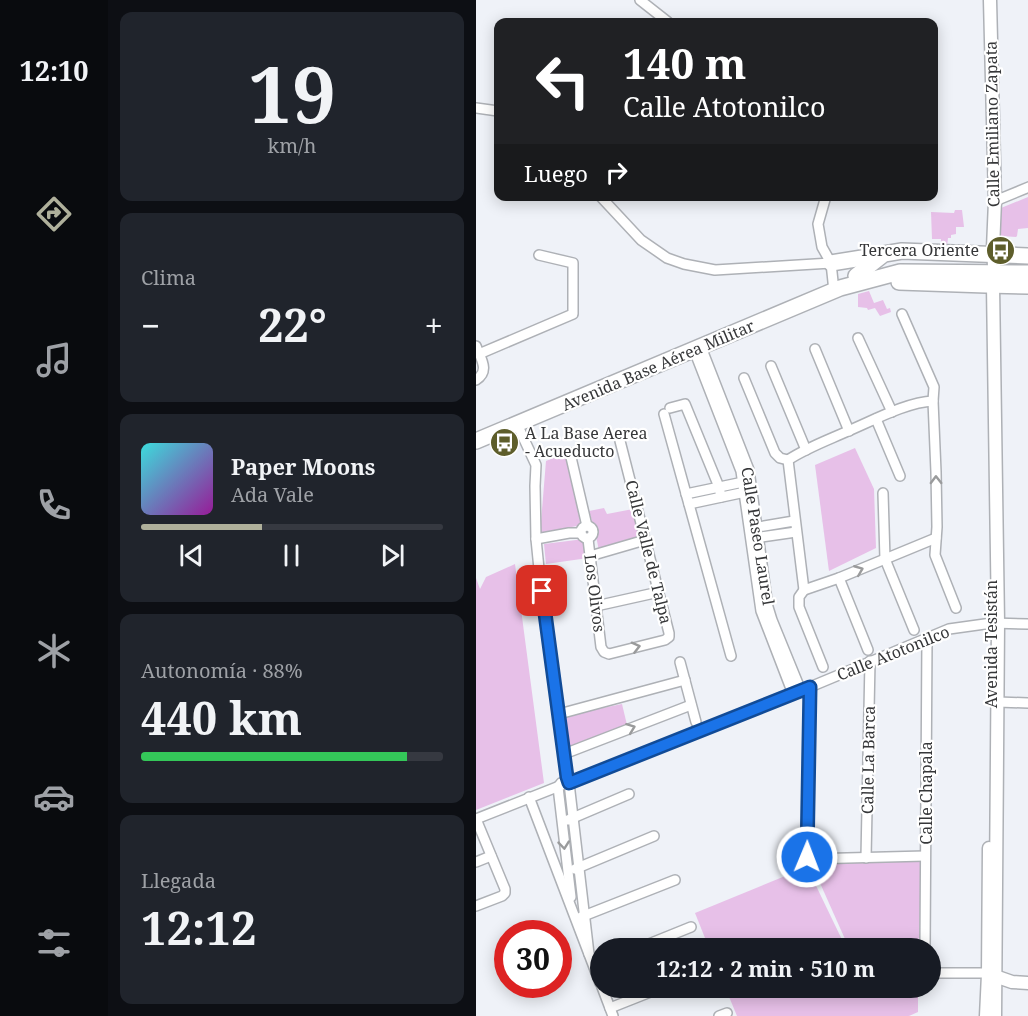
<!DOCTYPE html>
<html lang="es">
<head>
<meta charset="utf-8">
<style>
	:root { --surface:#171b24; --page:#20242c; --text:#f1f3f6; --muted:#9ea1a6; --line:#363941; --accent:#afb09b }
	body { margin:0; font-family:"Noto Serif",serif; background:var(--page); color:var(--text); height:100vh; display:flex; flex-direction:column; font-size:22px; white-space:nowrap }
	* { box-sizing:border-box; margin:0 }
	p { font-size:20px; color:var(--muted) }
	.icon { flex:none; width:33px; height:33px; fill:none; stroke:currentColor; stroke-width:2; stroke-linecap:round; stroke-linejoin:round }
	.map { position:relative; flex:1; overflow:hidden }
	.side { display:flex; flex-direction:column; gap:12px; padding:12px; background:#0d0f14; width:368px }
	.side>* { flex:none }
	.top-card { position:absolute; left:18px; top:18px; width:444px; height:183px; border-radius:12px; box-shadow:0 3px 15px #0003; background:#202124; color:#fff; overflow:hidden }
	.speed { position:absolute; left:18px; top:920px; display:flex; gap:12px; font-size:30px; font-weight:700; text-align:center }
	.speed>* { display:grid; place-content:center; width:78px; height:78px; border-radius:50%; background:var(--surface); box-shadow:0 3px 15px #0003; line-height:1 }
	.speed .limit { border:9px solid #d22; background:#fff; color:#111 }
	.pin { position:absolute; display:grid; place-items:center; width:51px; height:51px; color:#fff; margin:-26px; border-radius:12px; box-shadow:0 3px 9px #0006 }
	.me { position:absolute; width:66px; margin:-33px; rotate:1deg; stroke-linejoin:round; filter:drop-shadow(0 0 4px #0008) }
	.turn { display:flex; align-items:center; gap:21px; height:126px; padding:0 30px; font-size:27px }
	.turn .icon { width:78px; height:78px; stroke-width:2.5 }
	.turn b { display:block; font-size:42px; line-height:51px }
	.then { display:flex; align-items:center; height:57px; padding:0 30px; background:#0003; gap:12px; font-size:22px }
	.big { font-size:45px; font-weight:700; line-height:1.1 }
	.side .card { flex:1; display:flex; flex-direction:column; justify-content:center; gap:9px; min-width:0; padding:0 21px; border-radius:12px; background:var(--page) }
	.side .dial { align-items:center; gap:0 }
	.dial b { font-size:78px; line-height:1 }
	.song { display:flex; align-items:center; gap:18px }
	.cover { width:72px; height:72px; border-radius:9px; background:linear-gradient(135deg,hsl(180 70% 55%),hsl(300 70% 35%)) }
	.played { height:6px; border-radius:3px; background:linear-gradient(90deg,var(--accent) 40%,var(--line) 40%) }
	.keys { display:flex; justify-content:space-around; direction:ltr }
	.heat { display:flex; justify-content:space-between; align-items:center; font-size:33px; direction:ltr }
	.charge { height:9px; border-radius:4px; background:linear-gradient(90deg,#34c759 88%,var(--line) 0) }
	.trip { position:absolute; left:114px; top:938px; width:351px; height:60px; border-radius:30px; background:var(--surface); box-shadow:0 3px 15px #0003; font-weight:700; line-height:60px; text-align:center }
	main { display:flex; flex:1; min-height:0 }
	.menu { display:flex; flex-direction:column; width:108px; justify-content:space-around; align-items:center; background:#090b0e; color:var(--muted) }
	.menu .icon { width:42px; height:42px }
	.menu .selected { color:var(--accent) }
	.menu b { font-size:27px; color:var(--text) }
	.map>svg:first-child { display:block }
</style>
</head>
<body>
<main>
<nav class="menu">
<b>12:10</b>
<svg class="icon selected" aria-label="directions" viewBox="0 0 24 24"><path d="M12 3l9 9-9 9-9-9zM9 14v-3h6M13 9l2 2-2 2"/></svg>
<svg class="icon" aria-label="music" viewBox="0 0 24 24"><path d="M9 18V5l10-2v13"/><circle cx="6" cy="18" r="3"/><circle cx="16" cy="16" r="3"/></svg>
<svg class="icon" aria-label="phone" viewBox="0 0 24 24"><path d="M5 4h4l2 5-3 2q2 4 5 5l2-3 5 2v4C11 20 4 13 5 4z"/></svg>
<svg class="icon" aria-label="climate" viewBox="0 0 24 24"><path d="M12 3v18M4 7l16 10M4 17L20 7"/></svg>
<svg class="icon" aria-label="car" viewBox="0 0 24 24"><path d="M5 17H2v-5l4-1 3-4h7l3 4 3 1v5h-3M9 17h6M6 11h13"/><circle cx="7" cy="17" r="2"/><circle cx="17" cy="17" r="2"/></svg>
<svg class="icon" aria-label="filters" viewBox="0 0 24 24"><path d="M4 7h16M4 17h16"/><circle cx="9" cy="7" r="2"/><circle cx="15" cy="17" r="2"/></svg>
</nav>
<section class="side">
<div class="card dial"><b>19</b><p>km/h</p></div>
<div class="card"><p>Clima</p>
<div class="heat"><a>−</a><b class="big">22°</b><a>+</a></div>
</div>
<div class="card">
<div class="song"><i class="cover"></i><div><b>Paper Moons</b><p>Ada Vale</p></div></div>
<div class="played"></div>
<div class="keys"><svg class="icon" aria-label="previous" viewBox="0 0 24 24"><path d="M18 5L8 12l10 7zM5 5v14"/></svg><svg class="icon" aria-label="pause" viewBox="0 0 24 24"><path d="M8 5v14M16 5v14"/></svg><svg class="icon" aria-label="next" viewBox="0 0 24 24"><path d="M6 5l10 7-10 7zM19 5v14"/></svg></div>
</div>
<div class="card"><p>Autonomía · 88%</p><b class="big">440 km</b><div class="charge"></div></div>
<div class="card"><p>Llegada</p><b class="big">12:12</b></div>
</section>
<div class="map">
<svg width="553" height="1016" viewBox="0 0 553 1016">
	<rect width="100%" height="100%" fill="#eff2f8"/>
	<!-- green -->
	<g fill="#e7c0e8">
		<path d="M552,197V228L542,229L541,236L540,237L525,236V208Z"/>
		<path d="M479,210H486L488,227H480V234L475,235V238H472L471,246H465V239H456L455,212L478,213Z"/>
		<path d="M393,291L398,303L407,300L411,309L414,308L415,312L404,316L399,308L392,310L391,308L382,307V294Z"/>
		<path d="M379,448L398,489L400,548L353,571L339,465Z"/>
		<path d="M89,453L105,525L64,534L70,461Z"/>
		<path d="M128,508L131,514L157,509L164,539L123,551L119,531L113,511Z"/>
		<path d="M108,539L112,558L70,564L68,544Z"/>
		<path d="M39,564L68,783L0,810V578L4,589L10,577Z"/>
		<path d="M146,704L151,725L93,747L88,716Z"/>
		<path d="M445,859L443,948H373L336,865Z"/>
		<path d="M331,867L370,948H233L219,913Z"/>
		<path d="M249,987H442V1012L433,1016H261Z"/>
	</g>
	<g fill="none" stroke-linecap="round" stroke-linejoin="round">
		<defs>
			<g id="minor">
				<path d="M164,0L192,22"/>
				<path d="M0,108L22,111"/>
				<path d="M124,196L165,240L191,258L208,264L239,270L355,263"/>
				<path d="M350,196L342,224L346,247L355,263L358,291"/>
				<path d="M519,201L553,187"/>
				<path d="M426,314L458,387L457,401L460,472L461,527L459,555L480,608"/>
				<path d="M382,338L416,412"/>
				<path d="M0,346C5,359 14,371 0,380"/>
				<path d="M225,347L273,470L292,607L296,620L325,691"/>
				<path d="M339,349L373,431"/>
				<path d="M218,350L265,471L285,611L317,694"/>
				<path d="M3,354L97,314V263L63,255"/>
				<path d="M295,366L330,450"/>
				<path d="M268,378L299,453L304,458L312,460"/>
				<path d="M194,408L209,404L243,487L245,497"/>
				<path d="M188,414L255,656"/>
				<path d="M400,419L424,476"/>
				<path d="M41,424L60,465L59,486L60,539L63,569L91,777L93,783L113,954"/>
				<path d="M94,453L111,526"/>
				<path d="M312,460C330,448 352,440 372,431C396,421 431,402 457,401"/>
				<path d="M312,460L328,590"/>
				<path d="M407,493L409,559L438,630"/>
				<path d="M210,494L272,481"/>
				<path d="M213,504L274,491"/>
				<circle cx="111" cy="532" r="6"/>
				<path d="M276,528L318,521"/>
				<path d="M278,538L320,532"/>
				<path d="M60,539L93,533H105"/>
				<path d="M112,539L125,647L128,652L133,654L189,640L193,637V633L143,437"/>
				<path d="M114,556L169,540"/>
				<path d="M363,578L392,650"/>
				<path d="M328,590L363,578L460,538"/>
				<path d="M328,590L323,597V607L347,667"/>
				<path d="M120,606L183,592"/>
				<path d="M204,662L220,722"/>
				<path d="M334,687L332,859L449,856"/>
				<path d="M522,702L553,703"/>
				<path d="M83,714L209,680"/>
				<path d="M88,754L215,705"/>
				<path d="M85,783L82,787L95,897"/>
				<path d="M53,797L124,983"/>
				<path d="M0,819L334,687L473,629L516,623L553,624"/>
				<path d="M92,820L153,794"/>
				<path d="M390,858L394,661"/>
				<path d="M0,862L15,856"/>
				<path d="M99,869L178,836"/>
				<path d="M0,906L26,896L29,893V889L0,819"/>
				<path d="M105,917L199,880"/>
				<path d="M163,948L215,927"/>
				<path d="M449,948L451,638"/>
				<path d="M454,973H509L512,974"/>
				<path d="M126,987L137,1016"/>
				<path d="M134,1008L187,987"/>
				<path d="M243,1016L251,1013"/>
			</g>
			<g id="tertiary">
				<path d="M514,0L519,201L517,248L518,266L517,286L522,623L519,1016"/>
				<path d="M516,975L536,982L553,983"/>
				<path d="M510,1016L512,974L513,848"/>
			</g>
			<g id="primary">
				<path d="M355,263L405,255"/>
				<path d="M380,276L408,254L426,251L553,256"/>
				<path d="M423,282L510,285L553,286"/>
				<path d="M0,441L364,288L424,272L553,273"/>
			</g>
		</defs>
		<!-- minor casing -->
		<use href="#minor" stroke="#aeb1b6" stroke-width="12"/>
		<!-- tertiary casing -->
		<use href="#tertiary" stroke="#aeb1b6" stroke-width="15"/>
		<!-- primary casing -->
		<use href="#primary" stroke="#aeb1b6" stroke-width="18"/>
		<!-- minor -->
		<use href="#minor" stroke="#fff" stroke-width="9"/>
		<!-- tertiary -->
		<use href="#tertiary" stroke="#fff" stroke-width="12"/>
		<!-- primary -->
		<use href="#primary" stroke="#fff" stroke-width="15"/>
	</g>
	<!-- one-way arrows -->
	<defs><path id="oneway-chevron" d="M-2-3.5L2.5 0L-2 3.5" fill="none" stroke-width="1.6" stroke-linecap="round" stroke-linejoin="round" transform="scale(1.5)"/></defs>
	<g stroke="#9a9b9c">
		<use href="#oneway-chevron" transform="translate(460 480) rotate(-91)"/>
		<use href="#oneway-chevron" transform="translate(383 570) rotate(-22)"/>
		<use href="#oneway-chevron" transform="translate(160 647) rotate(-14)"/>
		<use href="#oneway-chevron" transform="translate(155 728) rotate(-21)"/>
		<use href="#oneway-chevron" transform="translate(88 845) rotate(84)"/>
	</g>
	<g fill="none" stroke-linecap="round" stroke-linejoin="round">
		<defs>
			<path id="route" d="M66,591L91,777L93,783L334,687L331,857"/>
		</defs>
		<!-- route casing -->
		<use href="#route" stroke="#114b97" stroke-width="15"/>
		<!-- route -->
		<use href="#route" stroke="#1a73e8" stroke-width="10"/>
	</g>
	<!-- icons -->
	<defs>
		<symbol id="bus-disc" viewBox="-11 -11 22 22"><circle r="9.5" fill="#5e5e2b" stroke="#fff"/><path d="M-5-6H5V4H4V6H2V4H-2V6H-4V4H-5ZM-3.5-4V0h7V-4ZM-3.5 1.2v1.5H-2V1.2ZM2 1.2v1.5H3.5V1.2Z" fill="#fff"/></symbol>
	</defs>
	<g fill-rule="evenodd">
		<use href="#bus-disc" x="508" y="234" width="33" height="33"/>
		<use href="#bus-disc" x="12" y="426" width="33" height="33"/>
	</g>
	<g text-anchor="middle" stroke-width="4.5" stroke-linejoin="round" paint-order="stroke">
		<!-- street labels -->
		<g font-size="16" fill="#363739" stroke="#fff">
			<text transform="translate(516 124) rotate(-91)" y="6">Calle Emiliano Zapata</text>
			<text transform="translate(182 365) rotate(-23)" y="6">Avenida Base Aérea Militar</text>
			<text transform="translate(282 536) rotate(81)" y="6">Calle Paseo Laurel</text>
			<text transform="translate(173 552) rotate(76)" y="6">Calle Valle de Talpa</text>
			<text transform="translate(119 593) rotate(83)" y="6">Los Olivos</text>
			<text transform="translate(515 644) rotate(-90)" y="6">Avenida Tesistán</text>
			<text transform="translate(417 653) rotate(-22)" y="6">Calle Atotonilco</text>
			<text transform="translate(392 760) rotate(-89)" y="6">Calle La Barca</text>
			<text transform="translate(450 793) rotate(-90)" y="6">Calle Chapala</text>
		</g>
		<!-- poi labels -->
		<g font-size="16" fill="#363739" stroke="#fff" text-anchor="end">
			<text x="503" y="256">Tercera Oriente</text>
			<text x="49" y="439" text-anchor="start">A La Base Aerea<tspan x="49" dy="18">- Acueducto</tspan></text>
		</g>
	</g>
</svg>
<div class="speed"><div class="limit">30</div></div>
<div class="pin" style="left:66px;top:591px;background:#d93025"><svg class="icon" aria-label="arrive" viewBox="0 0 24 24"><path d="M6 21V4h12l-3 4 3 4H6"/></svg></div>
<svg class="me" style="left:331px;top:857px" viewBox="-20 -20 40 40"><circle r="17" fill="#1a73e8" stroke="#fff" stroke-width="3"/><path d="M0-11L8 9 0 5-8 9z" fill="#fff"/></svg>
<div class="trip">12:12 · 2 min · 510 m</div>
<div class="top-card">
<div class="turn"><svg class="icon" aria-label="left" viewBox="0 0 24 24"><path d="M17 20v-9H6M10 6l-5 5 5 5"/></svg><div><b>140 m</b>Calle Atotonilco</div></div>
<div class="then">Luego<svg class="icon" aria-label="right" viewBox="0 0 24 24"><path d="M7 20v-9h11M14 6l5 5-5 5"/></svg></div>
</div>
</div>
</main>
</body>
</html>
